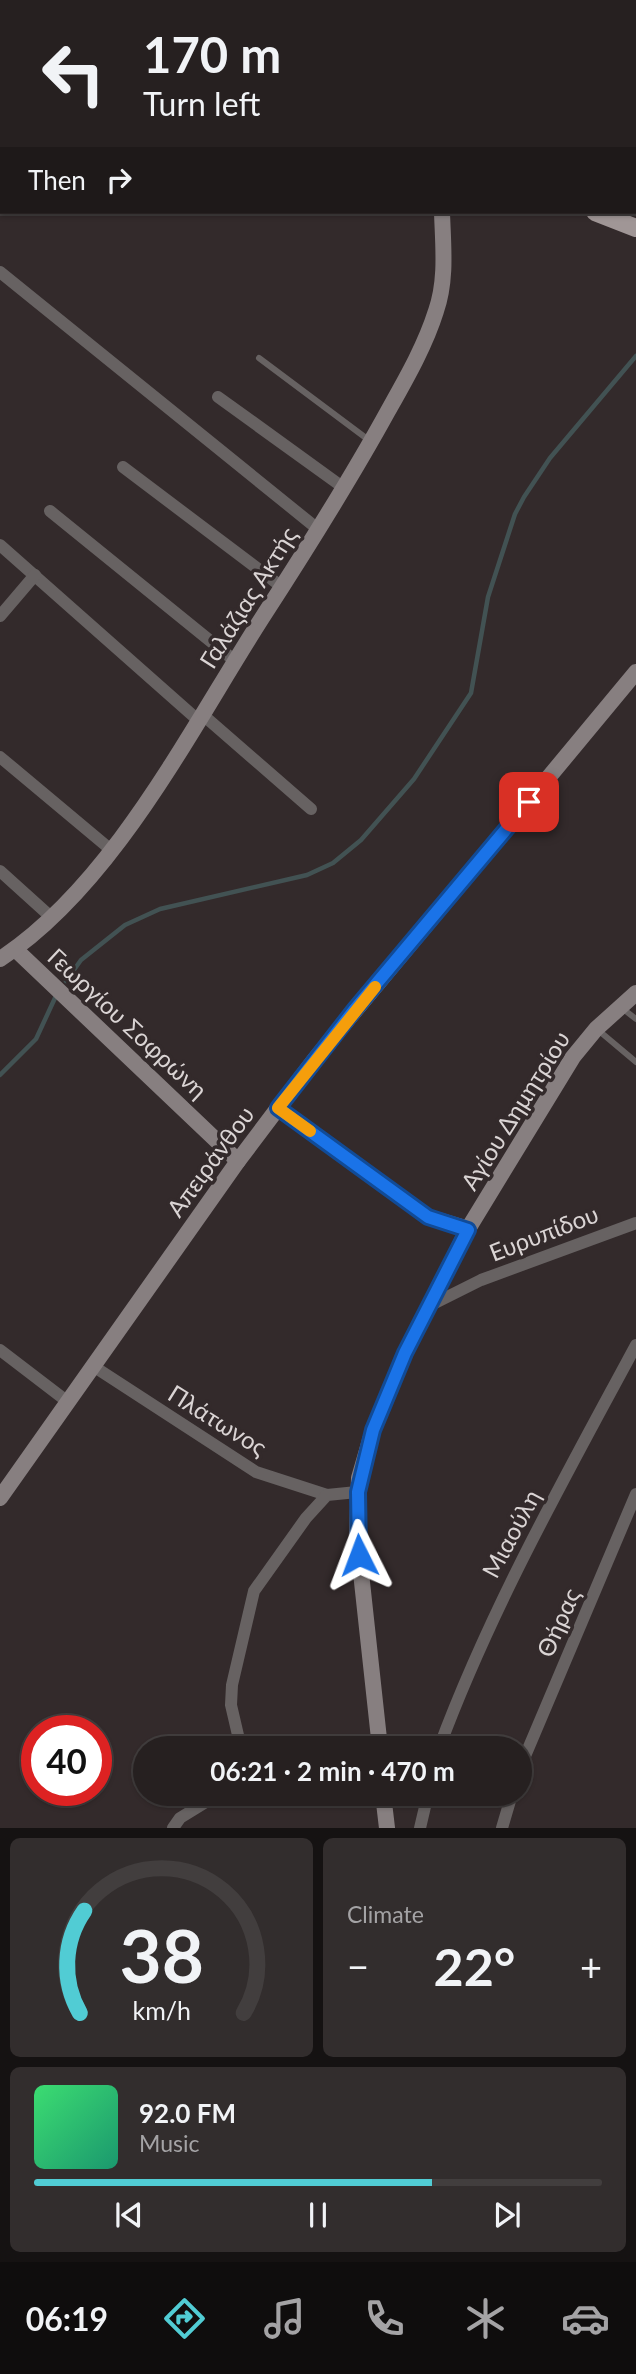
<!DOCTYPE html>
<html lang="en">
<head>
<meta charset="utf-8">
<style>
	:root { --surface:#262020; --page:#322d2d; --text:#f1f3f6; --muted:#a4a3a5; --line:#423e3e; --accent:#51ccd4 }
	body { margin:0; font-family:Lato,sans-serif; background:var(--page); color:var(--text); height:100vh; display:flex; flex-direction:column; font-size:26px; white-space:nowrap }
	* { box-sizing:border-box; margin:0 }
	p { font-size:23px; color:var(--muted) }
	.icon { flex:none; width:38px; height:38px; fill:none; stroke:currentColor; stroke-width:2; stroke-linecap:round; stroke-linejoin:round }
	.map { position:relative; height:1828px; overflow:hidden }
	.drawer { display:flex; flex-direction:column; gap:10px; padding:10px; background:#151212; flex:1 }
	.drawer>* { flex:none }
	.top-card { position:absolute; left:0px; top:0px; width:637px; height:214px; box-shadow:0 2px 5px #0004,0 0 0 2px var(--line); background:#262020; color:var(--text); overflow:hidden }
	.speed { position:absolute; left:21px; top:1715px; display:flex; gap:14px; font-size:35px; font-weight:700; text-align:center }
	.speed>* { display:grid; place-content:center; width:91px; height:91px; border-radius:50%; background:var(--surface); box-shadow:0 2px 5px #0004,0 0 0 2px var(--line); line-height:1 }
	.speed .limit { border:10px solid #d22; background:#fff; color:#111 }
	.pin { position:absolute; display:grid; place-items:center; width:60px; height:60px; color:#fff; margin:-30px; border-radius:14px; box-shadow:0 4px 10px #0006 }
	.me { position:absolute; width:77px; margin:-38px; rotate:357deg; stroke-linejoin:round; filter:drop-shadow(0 0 5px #0008) }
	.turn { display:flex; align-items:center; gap:24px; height:147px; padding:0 28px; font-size:32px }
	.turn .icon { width:91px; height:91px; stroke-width:2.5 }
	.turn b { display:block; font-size:49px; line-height:60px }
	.then { display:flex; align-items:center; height:66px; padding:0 28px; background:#0003; gap:14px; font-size:26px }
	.big { font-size:52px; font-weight:700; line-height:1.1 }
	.drawer .widget { flex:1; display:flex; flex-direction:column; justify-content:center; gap:10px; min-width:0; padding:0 24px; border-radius:10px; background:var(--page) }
	.drawer .dial { align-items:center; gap:0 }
	.dial svg { height:182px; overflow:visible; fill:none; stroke:var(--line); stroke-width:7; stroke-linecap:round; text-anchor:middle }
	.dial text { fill:var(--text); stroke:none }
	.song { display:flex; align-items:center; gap:21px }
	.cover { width:84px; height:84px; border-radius:10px; background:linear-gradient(135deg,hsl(140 70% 55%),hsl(160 70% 35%)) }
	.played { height:7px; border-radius:4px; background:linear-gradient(90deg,var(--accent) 70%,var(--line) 70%) }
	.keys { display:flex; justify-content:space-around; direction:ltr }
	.heat { display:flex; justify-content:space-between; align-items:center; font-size:38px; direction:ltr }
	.drawer .tiles { flex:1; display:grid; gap:10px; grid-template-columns:1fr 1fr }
	.widget:last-child { grid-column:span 2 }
	.trip { position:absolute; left:133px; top:1736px; width:399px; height:70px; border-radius:35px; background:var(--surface); box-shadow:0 2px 5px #0004,0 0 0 2px var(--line); font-weight:700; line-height:70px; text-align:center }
	.tab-bar { display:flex; height:112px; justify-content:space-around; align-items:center; background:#0f0d0d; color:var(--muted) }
	.tab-bar .icon { width:49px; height:49px }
	.tab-bar .on { color:var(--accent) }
	.tab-bar b { font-size:32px; color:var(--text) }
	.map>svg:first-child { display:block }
</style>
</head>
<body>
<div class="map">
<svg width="636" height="1828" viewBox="0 0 636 1828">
	<rect width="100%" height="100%" fill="#332a2b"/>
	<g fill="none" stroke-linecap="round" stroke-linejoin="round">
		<!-- stream -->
		<g stroke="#425253" stroke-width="4.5">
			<path d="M66,981L81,960L125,925L160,909L307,875L333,863L361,840L414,779L471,693L488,597L515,514L524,497L550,458L636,356"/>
			<path d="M0,1075L36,1039L55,998"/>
		</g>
		<!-- lane -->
		<g stroke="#676262" stroke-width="6">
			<path d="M310,0L311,2"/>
			<path d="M259,358L370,441"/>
			<path d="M622,1008L636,1019"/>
			<path d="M598,1030L636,1062"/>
		</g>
		<!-- street -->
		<g stroke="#676262" stroke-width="12">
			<path d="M83,2L85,0"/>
			<path d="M0,84L2,82"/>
			<path d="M0,272L319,530"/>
			<path d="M218,397L344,488"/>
			<path d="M123,467L282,587"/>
			<path d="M50,511L235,661"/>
			<path d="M0,545L199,721"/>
			<path d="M0,616L35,575"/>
			<path d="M203,715L311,809"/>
			<path d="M0,757L110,849"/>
			<path d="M0,871L51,917"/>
			<path d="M429,1306L481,1280L636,1223"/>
			<path d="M0,1350L68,1402"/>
			<path d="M93,1366L256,1472L327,1495"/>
			<path d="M241,1748L231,1705L232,1685L254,1591L306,1518L327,1495L357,1492"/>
			<path d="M439,1748C491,1608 565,1477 636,1345"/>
			<path d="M520,1768L636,1494"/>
			<path d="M173,1828L180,1818L219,1794"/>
			<path d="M420,1828L428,1794"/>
			<path d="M502,1828L512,1794"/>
		</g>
		<!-- secondary -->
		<g stroke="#877f80" stroke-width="16">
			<path d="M15,949L238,1161"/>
			<path d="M0,959C113,885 190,730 262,618C306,550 349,482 388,411C406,379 425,346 436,311C447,279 443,246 442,212"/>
			<path d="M278,1108L428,1217L468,1229"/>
			<path d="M0,1498L238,1161L315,1059L636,672"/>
			<path d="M380,1748L357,1536L359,1478L373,1430L405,1353L468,1229L573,1057L596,1029L636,993"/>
			<path d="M383,1794L387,1828"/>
		</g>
		<!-- primary -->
		<g stroke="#a09696" stroke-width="18">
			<path d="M367,0L368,2"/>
			<path d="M595,212L636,228"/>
		</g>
	</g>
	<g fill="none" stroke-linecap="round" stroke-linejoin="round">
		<defs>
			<path id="route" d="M359,1555L358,1492L373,1430L405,1353L468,1230L428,1217L278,1108L355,1009L529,802"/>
		</defs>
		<!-- route casing -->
		<use href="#route" stroke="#114b97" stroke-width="18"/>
		<!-- route -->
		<use href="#route" stroke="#1a73e8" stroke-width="12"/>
		<!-- slow -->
		<path stroke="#f59e0b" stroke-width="12" d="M310,1131L278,1108L375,987"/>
	</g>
	<g text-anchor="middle" stroke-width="7" stroke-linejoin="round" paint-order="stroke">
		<!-- street labels -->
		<g font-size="24" fill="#dad4d4" stroke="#332a2b">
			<text transform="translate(249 598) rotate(-58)" y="8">Γαλάζιας Ακτής</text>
			<text transform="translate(127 1024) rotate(43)" y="8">Γεωργίου Σοφρώνη</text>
			<text transform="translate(516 1111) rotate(-58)" y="8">Αγίου Δημητρίου</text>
			<text transform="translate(211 1162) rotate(-54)" y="8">Απειράνθου</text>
			<text transform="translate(544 1234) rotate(-21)" y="8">Ευρυπίδου</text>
			<text transform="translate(217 1421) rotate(32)" y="8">Πλάτωνος</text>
			<text transform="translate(512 1534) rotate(-62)" y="8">Μιαούλη</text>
			<text transform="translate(559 1623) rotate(-66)" y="8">Θήρας</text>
		</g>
	</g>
</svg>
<div class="speed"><div class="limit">40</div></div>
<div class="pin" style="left:529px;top:802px;background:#d93025"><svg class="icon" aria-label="arrive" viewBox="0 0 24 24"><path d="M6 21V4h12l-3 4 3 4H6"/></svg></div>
<svg class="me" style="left:359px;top:1555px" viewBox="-20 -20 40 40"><path d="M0-17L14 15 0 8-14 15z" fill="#1a73e8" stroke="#fff" stroke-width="4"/></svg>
<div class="trip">06:21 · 2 min · 470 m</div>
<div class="top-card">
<div class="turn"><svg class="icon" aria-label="left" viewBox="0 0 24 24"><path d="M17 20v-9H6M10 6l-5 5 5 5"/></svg><div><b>170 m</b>Turn left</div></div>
<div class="then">Then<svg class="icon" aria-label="right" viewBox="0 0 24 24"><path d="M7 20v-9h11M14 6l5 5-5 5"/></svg></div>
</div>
</div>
<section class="drawer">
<div class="tiles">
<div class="widget dial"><svg viewBox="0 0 100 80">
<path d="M14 69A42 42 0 1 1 86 69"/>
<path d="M14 69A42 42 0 0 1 16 24" stroke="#51ccd4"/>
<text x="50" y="56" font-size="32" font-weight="700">38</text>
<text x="50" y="72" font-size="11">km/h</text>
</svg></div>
<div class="widget"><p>Climate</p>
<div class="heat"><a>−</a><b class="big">22°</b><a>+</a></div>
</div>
<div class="widget">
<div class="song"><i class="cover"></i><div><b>92.0 FM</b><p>Music</p></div></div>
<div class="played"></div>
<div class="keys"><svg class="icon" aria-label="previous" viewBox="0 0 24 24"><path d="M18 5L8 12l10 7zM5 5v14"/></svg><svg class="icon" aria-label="pause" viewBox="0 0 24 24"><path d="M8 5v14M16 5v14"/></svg><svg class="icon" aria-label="next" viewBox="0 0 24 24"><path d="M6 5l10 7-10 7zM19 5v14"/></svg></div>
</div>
</div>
</section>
<nav class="tab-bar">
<b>06:19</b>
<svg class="icon on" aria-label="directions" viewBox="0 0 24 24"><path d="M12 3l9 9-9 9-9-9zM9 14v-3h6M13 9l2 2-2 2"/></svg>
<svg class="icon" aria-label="music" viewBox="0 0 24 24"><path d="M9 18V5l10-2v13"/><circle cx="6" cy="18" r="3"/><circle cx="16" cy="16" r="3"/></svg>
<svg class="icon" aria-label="phone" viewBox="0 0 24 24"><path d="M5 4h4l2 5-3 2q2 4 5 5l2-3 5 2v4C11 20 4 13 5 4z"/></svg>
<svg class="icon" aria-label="climate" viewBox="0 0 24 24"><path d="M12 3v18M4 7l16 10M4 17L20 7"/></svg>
<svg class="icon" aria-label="car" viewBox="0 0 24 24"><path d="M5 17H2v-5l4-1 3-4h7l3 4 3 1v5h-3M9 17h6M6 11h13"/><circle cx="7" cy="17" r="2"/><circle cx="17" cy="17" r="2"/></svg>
</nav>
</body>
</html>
